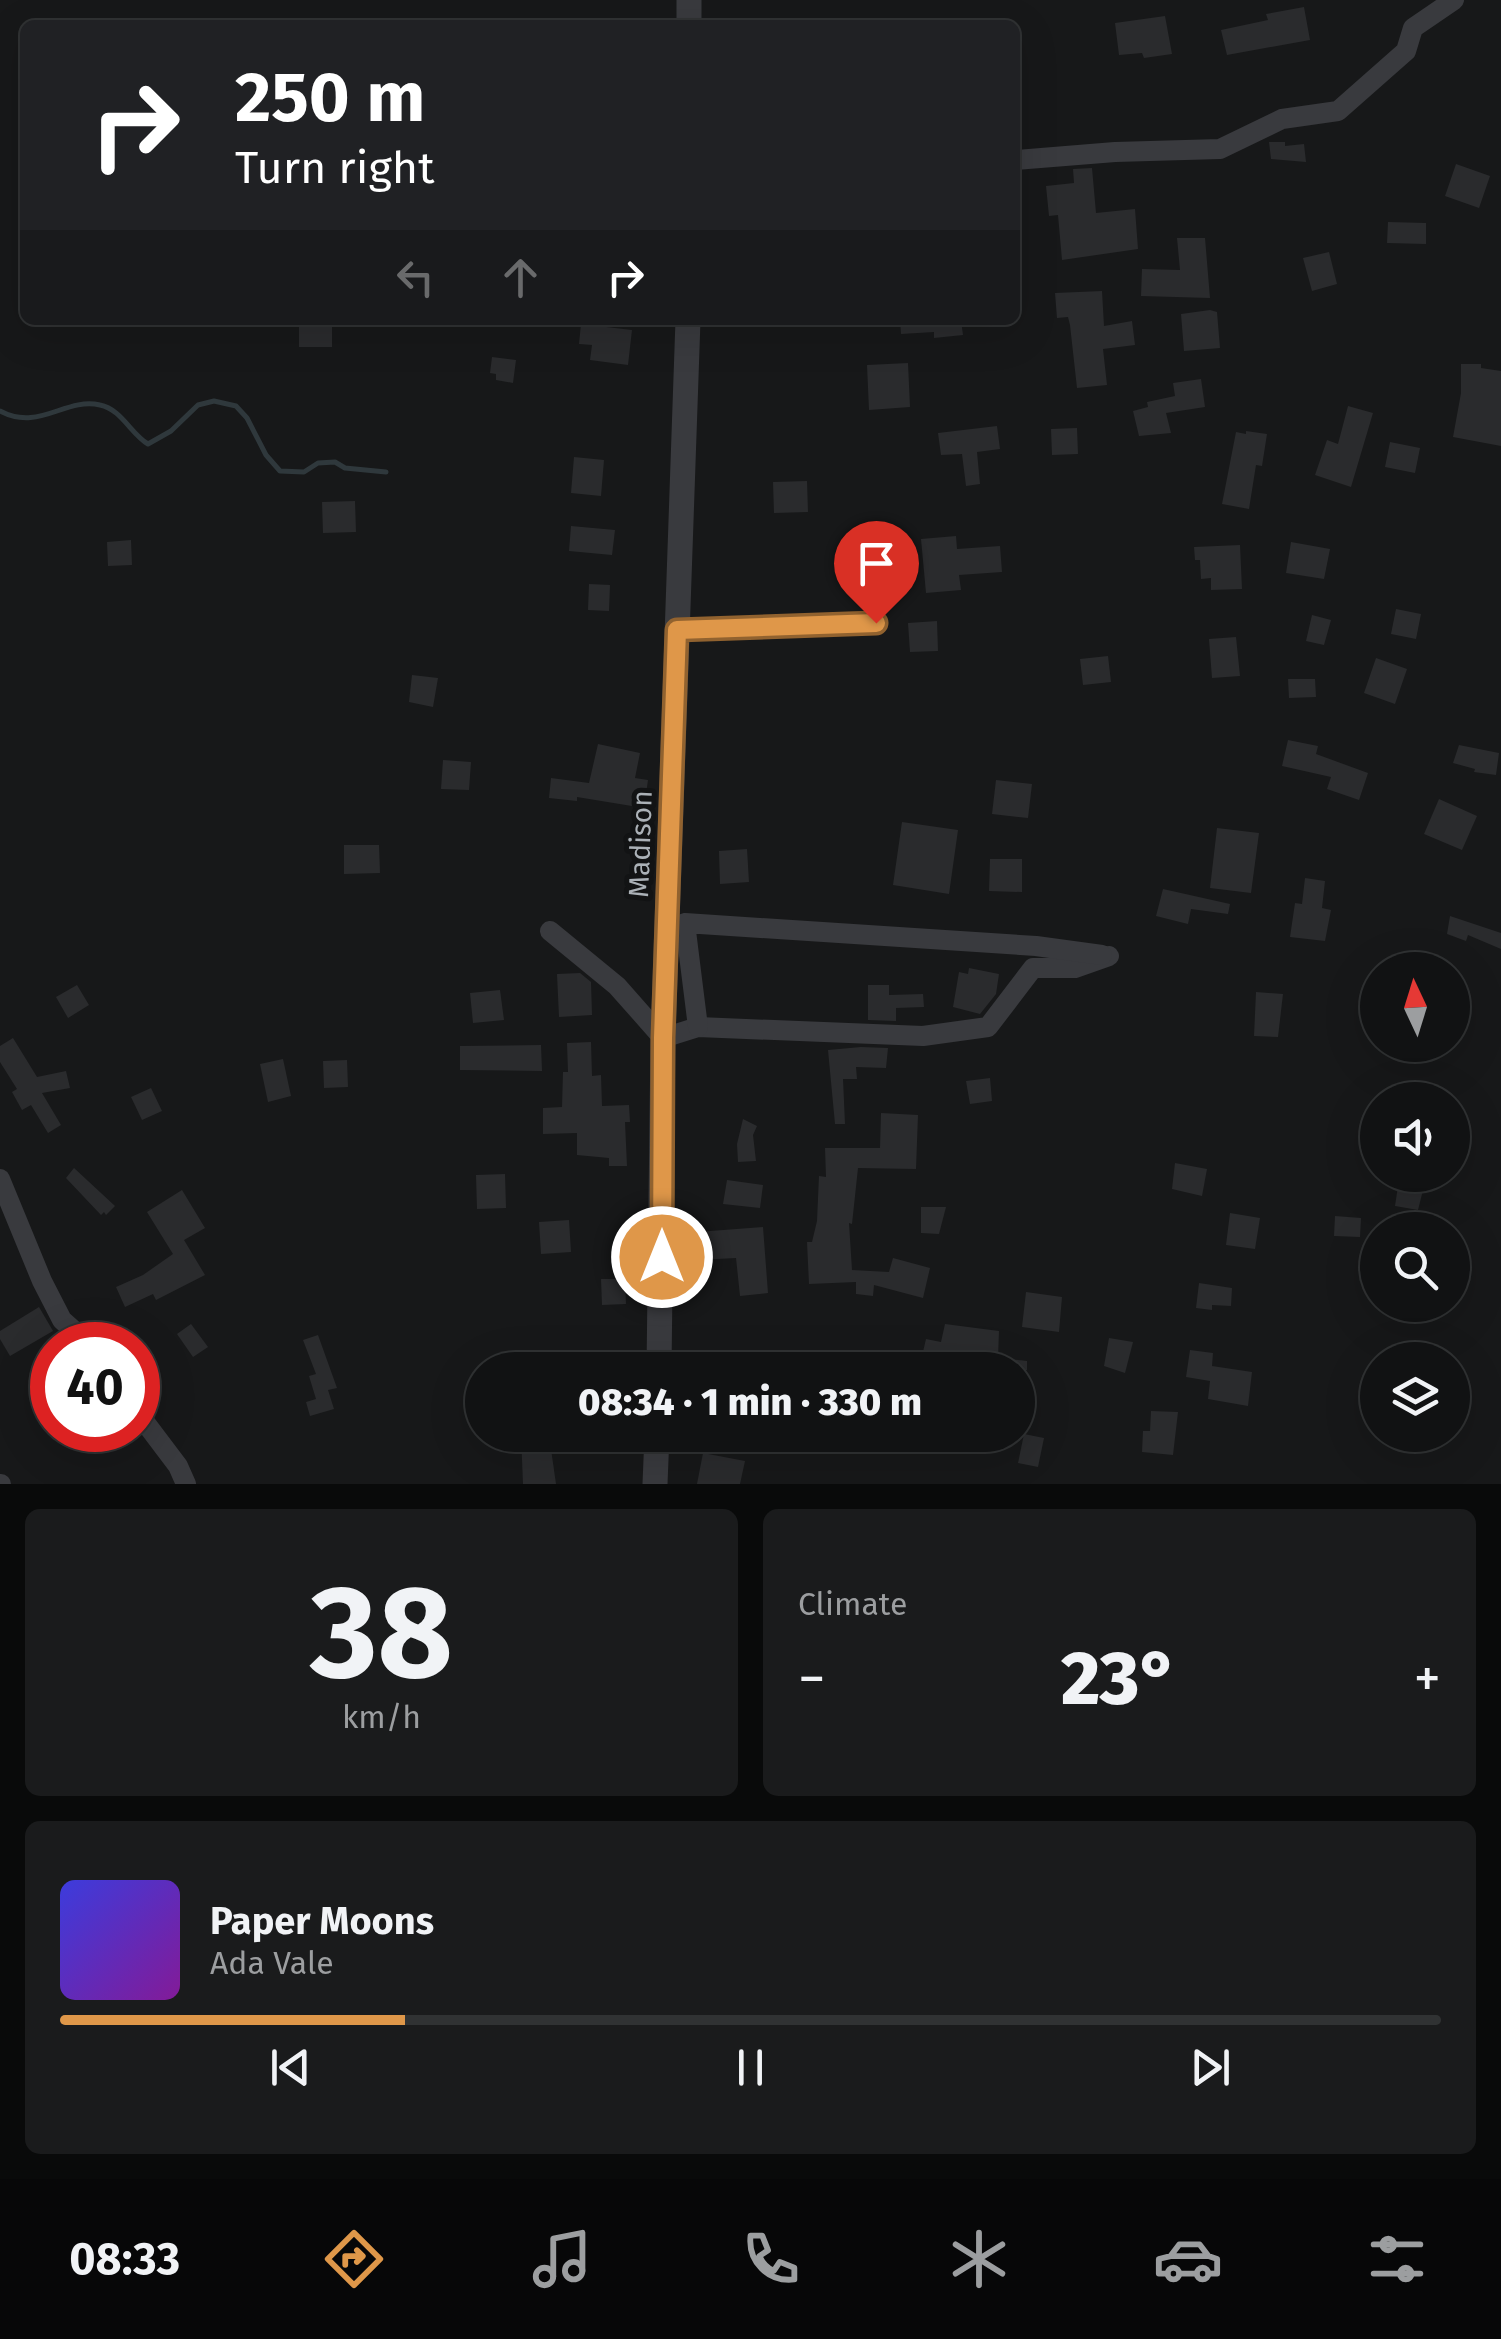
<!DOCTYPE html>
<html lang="en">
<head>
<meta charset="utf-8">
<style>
	:root { --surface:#111213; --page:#1a1b1c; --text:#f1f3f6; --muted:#9c9ea0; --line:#303233; --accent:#df9749 }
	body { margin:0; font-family:"Fira Sans",sans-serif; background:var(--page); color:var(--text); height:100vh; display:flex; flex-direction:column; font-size:38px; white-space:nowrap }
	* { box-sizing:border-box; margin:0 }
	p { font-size:32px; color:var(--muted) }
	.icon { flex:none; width:55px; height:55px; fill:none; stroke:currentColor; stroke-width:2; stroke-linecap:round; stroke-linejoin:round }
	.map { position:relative; height:1484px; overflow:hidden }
	.panel { display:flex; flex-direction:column; gap:25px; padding:25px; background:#090a0a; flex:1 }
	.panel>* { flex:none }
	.hud { position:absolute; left:20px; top:20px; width:1000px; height:305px; border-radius:15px; box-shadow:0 10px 40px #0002,0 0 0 2px var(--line); background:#202124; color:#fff; overflow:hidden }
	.needle { width:65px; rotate:356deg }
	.buttons { position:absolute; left:1360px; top:952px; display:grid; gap:20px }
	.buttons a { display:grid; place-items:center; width:110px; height:110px; border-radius:50%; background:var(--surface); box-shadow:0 10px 40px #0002,0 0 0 2px var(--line); font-size:50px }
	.speed { position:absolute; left:30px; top:1322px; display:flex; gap:20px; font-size:50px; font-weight:700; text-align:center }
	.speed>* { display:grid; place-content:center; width:130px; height:130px; border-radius:50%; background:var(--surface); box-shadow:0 10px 40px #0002,0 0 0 2px var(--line); line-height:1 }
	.speed .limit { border:15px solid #d22; background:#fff; color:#111 }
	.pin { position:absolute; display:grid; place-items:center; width:85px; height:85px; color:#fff; margin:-102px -42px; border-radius:50% 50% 50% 0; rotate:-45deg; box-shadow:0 0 10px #0007 }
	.pin .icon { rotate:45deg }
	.me { position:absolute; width:110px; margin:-55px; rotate:0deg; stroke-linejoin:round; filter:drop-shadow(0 0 8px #0008) }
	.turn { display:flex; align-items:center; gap:35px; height:210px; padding:0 50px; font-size:45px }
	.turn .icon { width:130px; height:130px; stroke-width:2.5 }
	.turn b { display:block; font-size:70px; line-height:85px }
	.lanes { display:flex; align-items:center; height:95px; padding:0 50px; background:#0003; justify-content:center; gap:50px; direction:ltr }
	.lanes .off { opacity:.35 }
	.big { font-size:75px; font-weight:800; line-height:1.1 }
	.panel .tile { flex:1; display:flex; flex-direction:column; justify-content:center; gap:15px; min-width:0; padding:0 35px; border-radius:15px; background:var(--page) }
	.panel .dial { align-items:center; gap:0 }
	.dial b { font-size:130px; line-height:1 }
	.song { display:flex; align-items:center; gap:30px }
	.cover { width:120px; height:120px; border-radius:15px; background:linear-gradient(135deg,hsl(240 70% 55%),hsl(290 70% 35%)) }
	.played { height:10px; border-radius:5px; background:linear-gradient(90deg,var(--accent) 25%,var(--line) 25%) }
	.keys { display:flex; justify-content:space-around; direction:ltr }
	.heat { display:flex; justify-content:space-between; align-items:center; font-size:55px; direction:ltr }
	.panel .tiles { flex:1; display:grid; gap:25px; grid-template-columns:1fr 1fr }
	.tile:last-child { grid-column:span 2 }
	.trip { position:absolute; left:465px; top:1352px; width:570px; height:100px; border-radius:50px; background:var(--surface); box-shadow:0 10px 40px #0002,0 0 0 2px var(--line); font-weight:800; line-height:100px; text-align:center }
	.tabs { display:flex; height:160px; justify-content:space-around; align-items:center; background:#070708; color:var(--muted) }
	.tabs .icon { width:70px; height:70px }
	.tabs .selected { color:var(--accent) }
	.tabs b { font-size:45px; color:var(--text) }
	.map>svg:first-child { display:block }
</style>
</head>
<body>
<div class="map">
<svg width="1501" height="1484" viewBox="0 0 1501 1484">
	<rect width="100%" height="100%" fill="#171819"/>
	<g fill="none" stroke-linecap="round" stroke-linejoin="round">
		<!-- stream -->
		<path stroke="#2f383c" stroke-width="5" d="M0,411C39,432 65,397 100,405C121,409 131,434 148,444L171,431L198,405L214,401L236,406L247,418L266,455L280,471L304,472L318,463L335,462L345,468L386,472"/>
	</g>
	<!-- building -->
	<g fill="#2a2b2d">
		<path d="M1304,7L1310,40L1227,55L1221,30L1268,20L1266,14Z"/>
		<path d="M1165,16L1172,54L1144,58L1142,53L1119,55L1115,23Z"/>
		<path d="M1269,142H1285V146L1304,144L1306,162L1271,159Z"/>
		<path d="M1456,164L1490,176L1479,208L1445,196Z"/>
		<path d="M1092,168L1096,213L1135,209L1138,249L1062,260L1058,215L1049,216L1046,186L1074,183L1073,169Z"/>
		<path d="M1388,222L1426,223V244L1387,243Z"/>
		<path d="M1177,238H1205L1210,298L1141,296L1142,269L1180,270Z"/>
		<path d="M1329,252L1337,284L1312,291L1303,258Z"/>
		<path d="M1102,291L1104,326L1132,321L1135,345L1103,349L1107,385L1077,388L1070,325L1068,317L1057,318L1055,293Z"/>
		<path d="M1210,310L1217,312L1220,348L1184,351L1181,314Z"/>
		<rect x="299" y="320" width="33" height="27"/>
		<path d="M900,320H961L963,335L934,338V332L901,334Z"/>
		<path d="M581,324L632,330L628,365L590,360L592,345L579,344Z"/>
		<path d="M492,357L516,360L513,383L496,380V374L490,373Z"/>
		<path d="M908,363L910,407L869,410L867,365Z"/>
		<path d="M1461,364H1481V368L1501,371V446L1453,437L1461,393Z"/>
		<path d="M1201,379L1205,407L1166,413L1171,433L1139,436L1133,411L1148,407L1147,402L1175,396L1173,383Z"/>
		<path d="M1348,406L1373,413L1351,487L1315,475L1327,440L1338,444Z"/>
		<path d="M997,426L1000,449L977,452L980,484L966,486L962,454L941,455L938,433Z"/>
		<path d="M1077,428L1078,454L1052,455L1051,429Z"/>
		<path d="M1246,431L1267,434L1262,466L1256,465L1249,509L1222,504L1236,432L1246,434Z"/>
		<path d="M1390,442L1420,448L1415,473L1385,467Z"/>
		<path d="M574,457L604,460L601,496L571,493Z"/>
		<path d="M807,481L808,512L774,513L773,482Z"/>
		<path d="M355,501L356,532L323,533L322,502Z"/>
		<path d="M571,526L615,530L612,555L569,551Z"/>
		<path d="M956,536L957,549L1000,546L1002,572L959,575L961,590L926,593L921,539Z"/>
		<path d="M131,540L132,565L108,566L107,542Z"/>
		<path d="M1291,542L1330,549L1324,579L1286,573Z"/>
		<path d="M1240,545L1242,589L1211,590V578L1201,579L1200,560H1195L1194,547Z"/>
		<path d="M589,584L610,585L609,611L588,610Z"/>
		<path d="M1396,609L1421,614L1416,639L1391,634Z"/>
		<path d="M1312,615L1331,620L1324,645L1306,641Z"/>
		<path d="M937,621L938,651L910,652L908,623Z"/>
		<path d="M1236,637L1240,676L1212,678L1209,639Z"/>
		<path d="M1108,656L1111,682L1083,685L1080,659Z"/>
		<path d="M1376,658L1407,669L1395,704L1364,693Z"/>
		<path d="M412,675L438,678L433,707L409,702Z"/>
		<path d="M1288,679H1315L1316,697L1289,698Z"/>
		<path d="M1288,740L1318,746L1316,754L1368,773L1359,800L1327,789L1331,777L1282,766Z"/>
		<path d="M598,744L640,753L635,778L648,780L644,808L577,797V801L549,798L551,778L589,783Z"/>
		<path d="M1459,745L1499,753L1496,775L1474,772L1475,769L1453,763Z"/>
		<path d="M443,760L471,762L469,790L441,789Z"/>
		<path d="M996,780L1032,784L1028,818L992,814Z"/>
		<path d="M1439,799L1477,816L1462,850L1424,834Z"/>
		<path d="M902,822L958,830L949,894L893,885Z"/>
		<path d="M1217,828L1259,833L1251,893L1210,888Z"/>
		<path d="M344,845H379L380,873L344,874Z"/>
		<path d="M747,849L749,882L720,884L719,851Z"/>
		<path d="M990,859H1022V892L989,891Z"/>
		<path d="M1305,878L1325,881L1322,908L1331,910L1325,941L1290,937L1295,903L1302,904Z"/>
		<path d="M1163,889L1230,904L1228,914L1191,909L1188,924L1156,916Z"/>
		<path d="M1450,916L1501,933V949L1468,935L1466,941L1447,934Z"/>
		<path d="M969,968L999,974L996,994L980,1014L953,1007L959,972L968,974Z"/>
		<path d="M580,973L591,982L592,1015L559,1017L557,974Z"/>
		<path d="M77,985L89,1005L68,1018L56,997Z"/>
		<path d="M868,985H889V995L923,994L924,1007L896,1008V1021L868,1020Z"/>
		<path d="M500,990L504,1020L473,1023L470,993Z"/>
		<path d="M1256,992L1283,994L1278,1037L1254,1036Z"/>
		<path d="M13,1038L37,1077L66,1071L70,1088L42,1093L61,1125L48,1133L31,1105L22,1110L12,1092L17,1089L0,1062V1046Z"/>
		<path d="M591,1042L592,1076L601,1075L602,1106L629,1105L630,1122H625L627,1166H609V1158L577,1155V1133L543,1134V1108L562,1107L563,1072H568L567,1043Z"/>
		<path d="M541,1045L542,1071L460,1070V1046Z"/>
		<path d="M861,1047L888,1048L886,1068L856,1067L857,1079H843L845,1124H835L828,1050Z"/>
		<path d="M283,1059L291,1096L268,1102L260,1064Z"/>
		<path d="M347,1060L348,1087L324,1088L323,1061Z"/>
		<path d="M990,1078L992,1101L970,1104L966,1081Z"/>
		<path d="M151,1088L162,1111L142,1120L131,1097Z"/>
		<path d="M881,1113L918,1115L916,1169L858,1168L852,1224L849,1223L852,1270L889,1272L893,1258L930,1268L923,1298L874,1285L873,1296L856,1294V1282L809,1284L807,1242H812L817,1221L819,1176L826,1177L825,1148H880Z"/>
		<path d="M743,1119L757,1126L753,1135L756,1161L738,1162L737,1144Z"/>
		<path d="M1175,1163L1207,1169L1202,1196L1172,1189Z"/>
		<path d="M74,1168L115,1206L106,1215L104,1212L101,1215L66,1178Z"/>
		<path d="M505,1174L506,1208L477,1209L476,1175Z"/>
		<path d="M727,1180L763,1185L760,1208L723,1204Z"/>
		<path d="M1398,1186L1423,1190L1418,1210L1395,1206Z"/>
		<path d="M182,1190L205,1228L184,1240L205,1275L156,1300L153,1294L125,1307L116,1287L143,1275L173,1254L147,1212Z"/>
		<path d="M921,1207H946L939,1234L921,1233Z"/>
		<path d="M1230,1213L1260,1218L1255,1249L1226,1245Z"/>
		<path d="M1335,1216L1361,1218L1360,1237L1334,1236Z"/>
		<path d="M569,1220L571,1252L541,1254L539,1222Z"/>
		<path d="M763,1227L768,1293L740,1296L736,1258L698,1260L697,1232Z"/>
		<path d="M601,1279H625L626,1304L602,1305Z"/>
		<path d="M1199,1283L1232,1288L1231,1306L1212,1305V1310L1196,1308Z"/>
		<path d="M1026,1292L1062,1297L1059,1332L1022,1327Z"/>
		<path d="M39,1307L53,1331L10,1356L0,1339V1331Z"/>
		<path d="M191,1324L208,1347L193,1357L177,1334Z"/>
		<path d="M945,1324L999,1331L998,1358L1027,1361V1370H934L936,1359L922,1356L926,1339L941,1342Z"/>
		<path d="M318,1335L337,1388L328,1390L334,1409L310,1416L306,1402L316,1399L309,1376L316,1374L303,1340Z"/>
		<path d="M1109,1338L1133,1342L1125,1373L1104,1366Z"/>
		<path d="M1190,1350L1213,1353L1212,1366L1252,1372L1248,1406L1208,1399L1210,1381L1186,1377Z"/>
		<path d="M1151,1411L1178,1412L1173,1455L1142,1452L1143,1431H1150Z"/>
		<path d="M1024,1434L1044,1438L1038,1467L1018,1463Z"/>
		<path d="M521,1435H549L556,1484H523Z"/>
		<path d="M703,1453L745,1461L740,1484H697Z"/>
	</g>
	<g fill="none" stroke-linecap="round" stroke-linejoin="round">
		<!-- minor -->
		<g stroke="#393a3e" stroke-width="20">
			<path d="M1015,160L1115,152L1220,149L1282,119L1338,111L1406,51L1413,28L1454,0"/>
			<path d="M677,630L876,623"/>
			<path d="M550,931L617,986L663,1038L698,1027L923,1036L988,1027L1033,968H1075L1109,956"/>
			<path d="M698,1027L685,923L1036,946L1102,955"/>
			<path d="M0,1179L42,1281L62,1320L90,1345"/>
			<path d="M138,1413L178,1466L186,1484"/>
			<path d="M0,1484H1"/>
		</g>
		<!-- tertiary -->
		<g stroke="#393a3e" stroke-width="25">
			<path d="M689,0V25"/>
			<path d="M659,1370L663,1038L688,320"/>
			<path d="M655,1484L657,1435"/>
		</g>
	</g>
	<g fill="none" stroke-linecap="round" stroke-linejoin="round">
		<defs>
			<path id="route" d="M662,1257L663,1038L677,630L876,623"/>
		</defs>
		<!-- route casing -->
		<use href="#route" stroke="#91622f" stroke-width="25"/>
		<!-- route -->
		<use href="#route" stroke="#df9749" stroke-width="18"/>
	</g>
	<g text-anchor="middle" stroke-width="10" stroke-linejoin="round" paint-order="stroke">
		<!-- street labels -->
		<g font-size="28" fill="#abb1b7" stroke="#121314">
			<text transform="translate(640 844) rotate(-88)" y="10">Madison</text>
		</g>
	</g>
</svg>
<div class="buttons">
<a><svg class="needle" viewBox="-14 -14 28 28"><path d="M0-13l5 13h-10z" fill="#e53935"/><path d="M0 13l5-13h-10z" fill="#9c9ea0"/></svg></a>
<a><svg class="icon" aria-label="sound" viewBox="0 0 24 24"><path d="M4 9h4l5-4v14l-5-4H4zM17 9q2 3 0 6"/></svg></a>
<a><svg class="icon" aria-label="search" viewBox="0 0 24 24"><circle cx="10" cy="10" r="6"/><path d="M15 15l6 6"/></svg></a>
<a><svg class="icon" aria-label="layers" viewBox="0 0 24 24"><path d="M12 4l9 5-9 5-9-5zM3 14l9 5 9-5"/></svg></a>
</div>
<div class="speed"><div class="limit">40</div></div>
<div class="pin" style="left:876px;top:623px;background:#d93025"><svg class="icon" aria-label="arrive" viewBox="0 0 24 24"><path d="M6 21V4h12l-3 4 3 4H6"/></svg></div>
<svg class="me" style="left:662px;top:1257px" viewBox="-20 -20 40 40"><circle r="17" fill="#df9749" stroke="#fff" stroke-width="3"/><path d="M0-11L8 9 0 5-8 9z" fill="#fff"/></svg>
<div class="trip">08:34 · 1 min · 330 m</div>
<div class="hud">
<div class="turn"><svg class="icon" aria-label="right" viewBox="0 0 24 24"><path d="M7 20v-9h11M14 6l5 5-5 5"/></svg><div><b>250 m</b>Turn right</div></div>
<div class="lanes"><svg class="icon off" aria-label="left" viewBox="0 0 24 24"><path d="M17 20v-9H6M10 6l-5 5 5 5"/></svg><svg class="icon off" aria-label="ahead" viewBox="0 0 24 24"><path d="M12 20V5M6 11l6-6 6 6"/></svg><svg class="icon" aria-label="right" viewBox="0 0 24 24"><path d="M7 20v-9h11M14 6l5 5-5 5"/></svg></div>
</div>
</div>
<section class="panel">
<div class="tiles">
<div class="tile dial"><b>38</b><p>km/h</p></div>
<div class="tile"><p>Climate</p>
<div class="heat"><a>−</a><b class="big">23°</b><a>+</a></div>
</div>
<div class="tile">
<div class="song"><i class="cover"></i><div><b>Paper Moons</b><p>Ada Vale</p></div></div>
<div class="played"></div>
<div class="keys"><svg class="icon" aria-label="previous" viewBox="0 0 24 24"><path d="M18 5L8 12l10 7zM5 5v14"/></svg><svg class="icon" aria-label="pause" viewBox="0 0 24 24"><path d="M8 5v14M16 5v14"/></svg><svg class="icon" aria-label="next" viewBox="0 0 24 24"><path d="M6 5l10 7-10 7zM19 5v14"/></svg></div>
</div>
</div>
</section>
<nav class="tabs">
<b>08:33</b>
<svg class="icon selected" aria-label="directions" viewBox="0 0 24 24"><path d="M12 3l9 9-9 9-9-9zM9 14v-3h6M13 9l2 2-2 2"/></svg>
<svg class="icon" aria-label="music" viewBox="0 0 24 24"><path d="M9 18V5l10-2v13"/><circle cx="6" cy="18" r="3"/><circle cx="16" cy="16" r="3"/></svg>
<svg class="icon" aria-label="phone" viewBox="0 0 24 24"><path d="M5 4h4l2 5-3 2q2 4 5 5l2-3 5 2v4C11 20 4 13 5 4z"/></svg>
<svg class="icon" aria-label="climate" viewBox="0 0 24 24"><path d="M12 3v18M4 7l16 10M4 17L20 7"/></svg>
<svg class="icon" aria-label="car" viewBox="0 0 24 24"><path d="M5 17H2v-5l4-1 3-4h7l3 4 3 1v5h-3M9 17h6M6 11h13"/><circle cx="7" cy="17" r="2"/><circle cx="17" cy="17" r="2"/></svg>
<svg class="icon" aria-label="filters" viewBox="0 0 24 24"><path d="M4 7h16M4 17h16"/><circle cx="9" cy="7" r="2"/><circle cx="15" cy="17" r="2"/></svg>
</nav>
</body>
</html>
